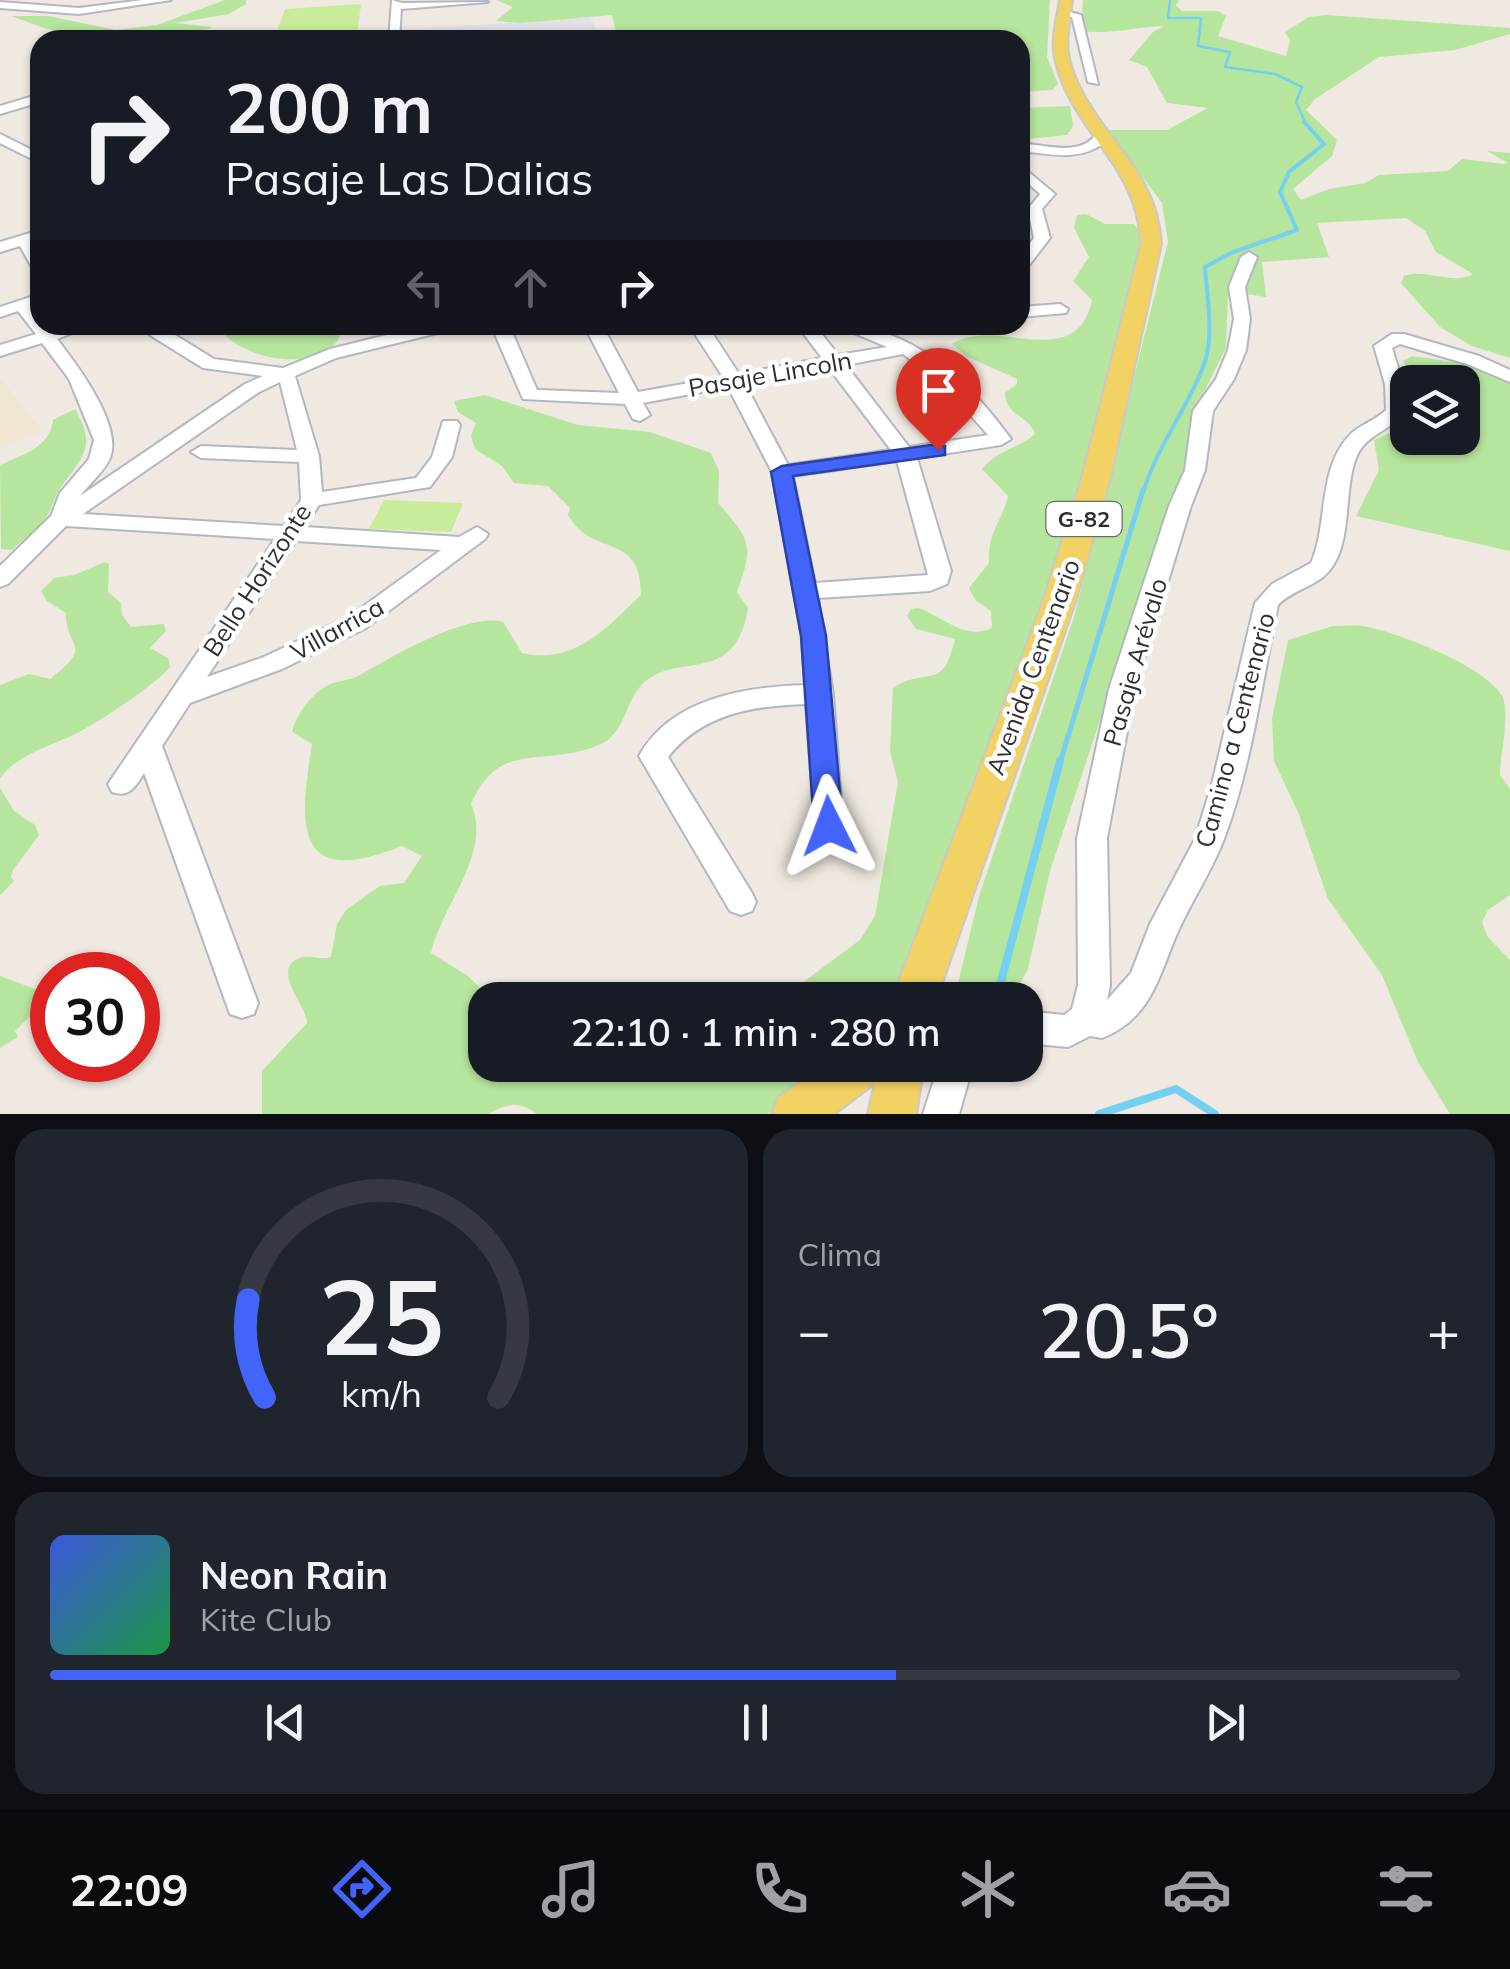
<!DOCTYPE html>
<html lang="es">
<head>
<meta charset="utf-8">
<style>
	:root { --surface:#171b24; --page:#20242c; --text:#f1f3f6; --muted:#9ea1a6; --line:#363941; --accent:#4264fb }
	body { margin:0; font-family:Mulish,sans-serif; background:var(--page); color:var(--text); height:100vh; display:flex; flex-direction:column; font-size:38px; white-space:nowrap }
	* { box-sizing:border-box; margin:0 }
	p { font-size:32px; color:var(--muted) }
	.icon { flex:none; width:55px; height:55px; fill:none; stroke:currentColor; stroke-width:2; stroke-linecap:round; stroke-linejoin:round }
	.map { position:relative; height:1114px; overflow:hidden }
	.sheet { display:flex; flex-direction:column; gap:15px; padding:15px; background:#0d0f14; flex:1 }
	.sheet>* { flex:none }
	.guide { position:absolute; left:30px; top:30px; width:1000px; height:305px; border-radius:30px; box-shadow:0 2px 8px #0004; background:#171b24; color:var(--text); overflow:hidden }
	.fabs { position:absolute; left:1390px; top:365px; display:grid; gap:20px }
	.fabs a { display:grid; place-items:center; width:90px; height:90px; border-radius:20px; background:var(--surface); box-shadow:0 2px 8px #0004; font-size:50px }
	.speed { position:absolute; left:30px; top:952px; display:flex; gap:20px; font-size:50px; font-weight:700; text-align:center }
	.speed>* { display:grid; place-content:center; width:130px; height:130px; border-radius:50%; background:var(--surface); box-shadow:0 2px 8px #0004; line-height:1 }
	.speed .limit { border:15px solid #d22; background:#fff; color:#111 }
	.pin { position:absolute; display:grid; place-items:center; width:85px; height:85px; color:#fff; margin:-102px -42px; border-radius:50% 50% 50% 0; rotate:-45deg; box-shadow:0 0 10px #0007 }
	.pin .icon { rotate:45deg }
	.me { position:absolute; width:110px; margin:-55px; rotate:357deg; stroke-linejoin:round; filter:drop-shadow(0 0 8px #0008) }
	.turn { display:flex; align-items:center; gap:35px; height:210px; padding:0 30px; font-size:45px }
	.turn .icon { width:130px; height:130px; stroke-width:2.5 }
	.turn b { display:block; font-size:70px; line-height:85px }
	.lanes { display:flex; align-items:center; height:95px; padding:0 30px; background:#0003; justify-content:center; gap:50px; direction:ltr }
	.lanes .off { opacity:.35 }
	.big { font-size:75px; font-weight:600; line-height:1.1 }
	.sheet .tile { flex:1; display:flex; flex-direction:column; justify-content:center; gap:15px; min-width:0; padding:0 35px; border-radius:30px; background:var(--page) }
	.sheet .dial { align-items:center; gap:0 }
	.dial svg { height:260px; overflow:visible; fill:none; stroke:var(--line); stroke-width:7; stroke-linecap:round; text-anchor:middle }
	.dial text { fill:var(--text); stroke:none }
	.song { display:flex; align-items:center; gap:30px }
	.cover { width:120px; height:120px; border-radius:15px; background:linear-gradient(135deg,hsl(230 70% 55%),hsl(140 70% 35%)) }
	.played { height:10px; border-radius:5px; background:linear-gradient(90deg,var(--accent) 60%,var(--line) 60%) }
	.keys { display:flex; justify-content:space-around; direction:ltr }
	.heat { display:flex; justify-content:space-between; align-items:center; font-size:55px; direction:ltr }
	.sheet .tiles { flex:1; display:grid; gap:15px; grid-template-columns:1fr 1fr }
	.tile:last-child { grid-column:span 2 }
	.trip { position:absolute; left:468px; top:982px; width:575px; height:100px; border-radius:30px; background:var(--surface); box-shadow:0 2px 8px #0004; font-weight:600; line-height:100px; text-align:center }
	.tabs { display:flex; height:160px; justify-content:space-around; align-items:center; background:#090b0e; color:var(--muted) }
	.tabs .icon { width:70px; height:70px }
	.tabs .on { color:var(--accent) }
	.tabs b { font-size:45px; color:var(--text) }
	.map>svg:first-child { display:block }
</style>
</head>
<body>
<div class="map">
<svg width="1510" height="1114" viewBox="0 0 1510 1114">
	<rect width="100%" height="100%" fill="#efe9e1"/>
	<!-- industrial -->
	<path fill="#e3e1e8" d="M590,17L602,40H399L401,30Z"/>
	<!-- education -->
	<path fill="#f0e6d1" d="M0,378L42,431L0,447Z"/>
	<!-- green -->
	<g fill="#b6e59e">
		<path d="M225,0H246V4L229,14L176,23L212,27L209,29L163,34L152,40H101L44,28L11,16H48L116,30L157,25Z"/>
		<path d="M496,0H1050L1047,57L1058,84L1052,90L1020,92V40H609L616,32L612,15L520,23L496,21L513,7Z"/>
		<path d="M1083,0H1179L1176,5L1182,11H1218L1226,16L1218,36L1286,56L1290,41L1285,32L1309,17L1326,15L1510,28V34L1455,50L1379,57L1315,99L1306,110L1337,140L1332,156L1293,189L1301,200L1329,189L1365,183L1379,175L1448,171L1462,159L1504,164L1508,163L1487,151L1510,153V358L1472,346L1440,327L1401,283L1404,276C1426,268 1454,286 1473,274L1436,252L1425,231L1406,218L1317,223L1329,257L1262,262L1266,297L1228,291L1226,348L1198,404L1188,465L1171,506L1050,871L1028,969L1011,1000H954L979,896L1074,617L1168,242L1162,203L1107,130H1167L1208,108L1167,103L1147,67L1129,60L1153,32L1164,26C1136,27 1109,35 1081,31Z"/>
		<path d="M1070,106L1073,126L1067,135L1020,140V108Z"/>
		<path d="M1086,214L1105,224H1133L1144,234L1103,410L1048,599L897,990L892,1000H754L783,994L798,986L860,940L875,916L898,782L890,751L893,688C928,665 942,694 955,639L916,629L907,616L911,609L918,608C942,616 965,641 992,628L991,611L976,601L969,588L989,563C988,529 1000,527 1008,496L982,469C997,450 1018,449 1035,434C1029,415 1006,417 1005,393L1017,384V379L968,357L952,344C994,315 1077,375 1092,300L1073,281L1089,257L1074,228L1077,215Z"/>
		<path d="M217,325H342C339,378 237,363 217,325Z"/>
		<path d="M1412,356L1473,365L1510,379V551L1356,516L1379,470L1374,440L1407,425L1408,438H1462V382H1417L1403,361Z"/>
		<path d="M485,395L578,425L650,432L711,453L719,471L718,503C751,541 754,544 737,592L748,608C735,691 673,647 639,688C625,705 624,733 601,744C546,769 500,737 471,804C493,853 441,906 431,953L468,976L492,1000H485V1065H838L768,1114H537C519,1100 506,1104 488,1114H262V1071L307,1023C308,1007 270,970 299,958C310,954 320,961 331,957L337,924L346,910L380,886L404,883L422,856L402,846C295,889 298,829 312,744L292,732C296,715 309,698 323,688C334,680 348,682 360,675C392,657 467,612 503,622L522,653C575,665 606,628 641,595C641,530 593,559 568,515L570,508L548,486L514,483L502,466L475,449L471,436L476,423L458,412L454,401Z"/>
		<path d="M75,409C97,446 83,457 61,487C54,496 53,507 47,516C39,529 22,540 12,550L1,549L0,465C22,455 51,447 53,420Z"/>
		<path d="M105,562L109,564L108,592L121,603L122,615L131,627L164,624L166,631L150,648L168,658L170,667C154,686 96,724 73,735C48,747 17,755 0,778V685L29,674L50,679C96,644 65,648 66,613L47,601L41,591L54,578L74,575Z"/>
		<path d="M1333,626C1346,626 1360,624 1372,628C1406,636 1486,667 1503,697C1510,722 1500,751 1500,775L1510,789V895L1488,910L1482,922L1487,936L1510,960V1114H1450L1418,1062L1382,975L1328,899L1298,812L1274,761L1272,719L1288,640Z"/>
		<path d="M0,788L14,811L35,825L39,835L13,870L11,877L14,881L0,895Z"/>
		<path d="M0,976L38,990C42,1008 27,1019 15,1031L18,1037L0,1048Z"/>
	</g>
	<!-- pitch -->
	<g fill="#c9ec9a">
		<path d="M361,4L357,35L274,40L285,9Z"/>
		<path d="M384,500L463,503L451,532L369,529Z"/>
	</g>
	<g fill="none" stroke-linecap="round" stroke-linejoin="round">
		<!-- stream-far3 -->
		<path stroke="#75cff0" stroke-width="2.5" d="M1170,0L1168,18H1201L1198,46L1230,52L1225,67L1275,74L1302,87L1296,102L1306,124"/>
		<!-- stream-far2 -->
		<path stroke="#75cff0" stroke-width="4" d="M1143,493C1156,448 1186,411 1203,367C1215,338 1207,298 1205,267L1233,252L1297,230L1280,192L1289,172L1324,144L1304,122"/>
		<!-- stream-far1 -->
		<path stroke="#75cff0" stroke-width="5" d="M1060,763L1143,490"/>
		<!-- stream -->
		<g stroke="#75cff0" stroke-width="8">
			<path d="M996,1000L1060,761"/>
			<path d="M1099,1114L1176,1089L1215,1114"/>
		</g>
		<defs>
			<g id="minor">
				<path d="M143,0H171L79,14L0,8V2L79,8Z"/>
				<path d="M392,0L402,3L488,2L401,9L399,40H389Z"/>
				<path d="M1062,10L1081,15L1098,84L1088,82L1072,17L1062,14Z"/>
				<path d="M40,94V102L0,114V106Z"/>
				<path d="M1098,131H1106L1105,142C1080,162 1050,154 1020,151V143C1045,145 1084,158 1098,131Z"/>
				<path d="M0,134L40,154V163L0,143Z"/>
				<path d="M1020,165L1055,194L1042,209L1050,238L1026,269L1020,271V256L1034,238L1028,209L1040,194L1020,176Z"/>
				<path d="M40,230V240L33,242L40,255V273L34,271L20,246L0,252V242Z"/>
				<path d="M1249,252L1257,257L1245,287L1250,319L1246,350L1234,379L1213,411L1205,470L1191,506L1135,689L1107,838L1110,985L1107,1000L1131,973L1150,924L1195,839L1212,784L1255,603L1272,584L1311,563C1328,524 1318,470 1348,437C1358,425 1375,421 1386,410L1385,384L1374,346L1392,334H1404L1479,356L1510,370V382L1467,364L1400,344L1392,348L1403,384L1406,411C1391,431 1365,434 1356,458C1343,491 1353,543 1329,571C1317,586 1292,590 1278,605C1262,682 1252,765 1224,839C1211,873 1190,903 1176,936C1158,979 1150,1019 1102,1038L1090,1036L1068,1047L1025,1043V1011L1064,1015L1072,1009L1078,985L1077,838L1109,689L1169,506L1185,470L1193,411L1216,379L1228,350L1234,319L1229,287L1241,257Z"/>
				<path d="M40,294V304L32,307L40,317V325L50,330L66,325H93L57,339C77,365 123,425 110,458C104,472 89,484 80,496L245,384L263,376L203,368L150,335V327H162L214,359L283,368L330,349L427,325H457L454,329L336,358L295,376L319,456L322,492L416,478L432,457L443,421H457L460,425L452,457L430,487L319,505L305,527L459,537L477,527L488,534L485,539L366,628L282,669L190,703L162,746L258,1003L254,1014L242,1018L230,1014L226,1003L144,773C135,787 130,798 112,792L108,784L275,539L66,526L8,584L0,587V566L51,516L60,493L89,459L94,440L69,379L42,343L0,356V345L36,334L18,311L0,317V307ZM280,382L297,450L201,446L191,452L201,458L299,462L301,500L284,526L83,514L259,392ZM296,541L441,550L350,616L264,657L207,677Z"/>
				<path d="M1060,304L1068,309L1066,313L1020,317V307Z"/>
				<path d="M491,325H509L537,390L619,393L584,325H602L638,392L723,377L689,325H707L739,374L822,358L797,325H815L838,355L887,347L835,325C912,325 968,380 1011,439L1001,445L917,458L951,571L947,584L930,591L818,598L833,694L843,826L839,834L829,838L819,834L815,826L806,704C753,706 703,713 668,757L752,893L756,902L752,911L741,915L730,911L639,756C671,698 746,687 805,685L802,636L772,472L728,387L643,403L650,415L640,421L633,419L625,404L523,399ZM903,354L944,385L988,435L909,447L846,365ZM829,368L891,450L788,465L745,384ZM897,461L928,575L815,583L793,476Z"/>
				<path d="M939,1065H973L959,1114H923Z"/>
			</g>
			<g id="major">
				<path d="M1060,0H1072C1070,20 1064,43 1070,63C1091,133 1157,165 1161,244L1110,478L1075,602L936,1000H892L1043,602L1082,478L1141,244C1139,165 1073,133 1056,62C1050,42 1057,20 1060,0Z"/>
				<path d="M823,1065H924L916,1114H868L875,1083L834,1114H772L779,1097Z"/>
			</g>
		</defs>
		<!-- minor casing -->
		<use href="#minor" stroke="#b4b7c1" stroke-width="4"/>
		<!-- major casing -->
		<use href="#major" stroke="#c9c9c9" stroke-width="4"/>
		<!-- minor -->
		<use href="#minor" fill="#fff" fill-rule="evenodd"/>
		<!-- major -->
		<use href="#major" fill="#f2d163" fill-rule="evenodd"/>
	</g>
	<!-- route -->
	<path fill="#4264fb" stroke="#2b41a3" stroke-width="2.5" d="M938,444L945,446V455L793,476L826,636L843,826L839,834L829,838L818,834L814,826L801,636L771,472L782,466Z"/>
	<g text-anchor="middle" stroke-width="9" stroke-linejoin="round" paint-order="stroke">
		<!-- shield labels -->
		<rect fill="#fff" stroke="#6d6d6d" stroke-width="2.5" x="1046.5" y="502" width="75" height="34" rx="8"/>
		<g font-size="22" font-weight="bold" fill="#2e2e2e">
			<text x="1084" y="527">G-82</text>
		</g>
		<!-- street labels -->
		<g font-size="25" fill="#2e2e2e" stroke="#fff">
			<text transform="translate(770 374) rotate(-10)" y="9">Pasaje Lincoln</text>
			<text transform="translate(257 580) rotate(-57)" y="9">Bello Horizonte</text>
			<text transform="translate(337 629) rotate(-29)" y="9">Villarrica</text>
			<text transform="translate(1135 662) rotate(-74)" y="9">Pasaje Arévalo</text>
			<text transform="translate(1033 667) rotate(-70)" y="9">Avenida Centenario</text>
			<text transform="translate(1235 730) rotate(-75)" y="9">Camino a Centenario</text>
		</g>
	</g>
</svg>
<div class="fabs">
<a><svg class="icon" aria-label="layers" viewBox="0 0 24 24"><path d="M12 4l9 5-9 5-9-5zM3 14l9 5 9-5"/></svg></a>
</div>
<div class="speed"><div class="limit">30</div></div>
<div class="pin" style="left:938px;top:450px;background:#d93025"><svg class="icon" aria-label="arrive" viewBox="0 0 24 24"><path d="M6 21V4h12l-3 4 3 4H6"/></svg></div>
<svg class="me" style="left:829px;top:826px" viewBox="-20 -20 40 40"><path d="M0-17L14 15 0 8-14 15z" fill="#4264fb" stroke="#fff" stroke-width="4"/></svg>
<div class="trip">22:10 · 1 min · 280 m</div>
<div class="guide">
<div class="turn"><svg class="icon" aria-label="right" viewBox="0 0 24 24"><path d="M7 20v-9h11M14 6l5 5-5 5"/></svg><div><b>200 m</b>Pasaje Las Dalias</div></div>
<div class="lanes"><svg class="icon off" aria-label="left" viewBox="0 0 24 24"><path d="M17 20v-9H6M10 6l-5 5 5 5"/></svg><svg class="icon off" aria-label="ahead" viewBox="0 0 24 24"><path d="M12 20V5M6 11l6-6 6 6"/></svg><svg class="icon" aria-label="right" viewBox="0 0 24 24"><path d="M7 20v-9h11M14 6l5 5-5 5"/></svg></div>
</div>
</div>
<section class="sheet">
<div class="tiles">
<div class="tile dial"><svg viewBox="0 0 100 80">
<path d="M14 69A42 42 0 1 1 86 69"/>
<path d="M14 69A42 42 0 0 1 9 39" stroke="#4264fb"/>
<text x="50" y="56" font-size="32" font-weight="700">25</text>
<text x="50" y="72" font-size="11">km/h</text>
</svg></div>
<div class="tile"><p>Clima</p>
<div class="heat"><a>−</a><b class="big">20.5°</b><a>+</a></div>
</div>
<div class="tile">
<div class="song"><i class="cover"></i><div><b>Neon Rain</b><p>Kite Club</p></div></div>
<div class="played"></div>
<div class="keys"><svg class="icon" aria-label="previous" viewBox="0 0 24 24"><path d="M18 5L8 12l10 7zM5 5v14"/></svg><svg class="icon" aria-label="pause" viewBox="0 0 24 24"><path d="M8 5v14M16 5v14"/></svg><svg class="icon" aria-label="next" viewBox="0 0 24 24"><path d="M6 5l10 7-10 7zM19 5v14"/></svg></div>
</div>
</div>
</section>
<nav class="tabs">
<b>22:09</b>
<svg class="icon on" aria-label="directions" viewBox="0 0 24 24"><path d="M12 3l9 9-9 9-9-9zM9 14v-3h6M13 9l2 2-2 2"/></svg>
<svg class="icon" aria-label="music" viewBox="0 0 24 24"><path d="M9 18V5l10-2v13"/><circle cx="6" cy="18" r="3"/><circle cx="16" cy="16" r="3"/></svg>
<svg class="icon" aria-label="phone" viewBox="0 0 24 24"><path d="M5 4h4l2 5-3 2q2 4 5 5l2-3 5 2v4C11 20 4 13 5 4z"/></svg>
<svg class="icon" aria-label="climate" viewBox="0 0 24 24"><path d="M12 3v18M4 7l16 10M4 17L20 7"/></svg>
<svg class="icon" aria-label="car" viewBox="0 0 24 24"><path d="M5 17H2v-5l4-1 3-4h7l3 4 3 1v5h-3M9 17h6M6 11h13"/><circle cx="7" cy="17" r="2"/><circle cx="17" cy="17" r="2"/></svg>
<svg class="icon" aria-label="filters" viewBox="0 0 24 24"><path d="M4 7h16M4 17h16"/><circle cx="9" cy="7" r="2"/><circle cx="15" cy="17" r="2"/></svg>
</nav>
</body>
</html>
